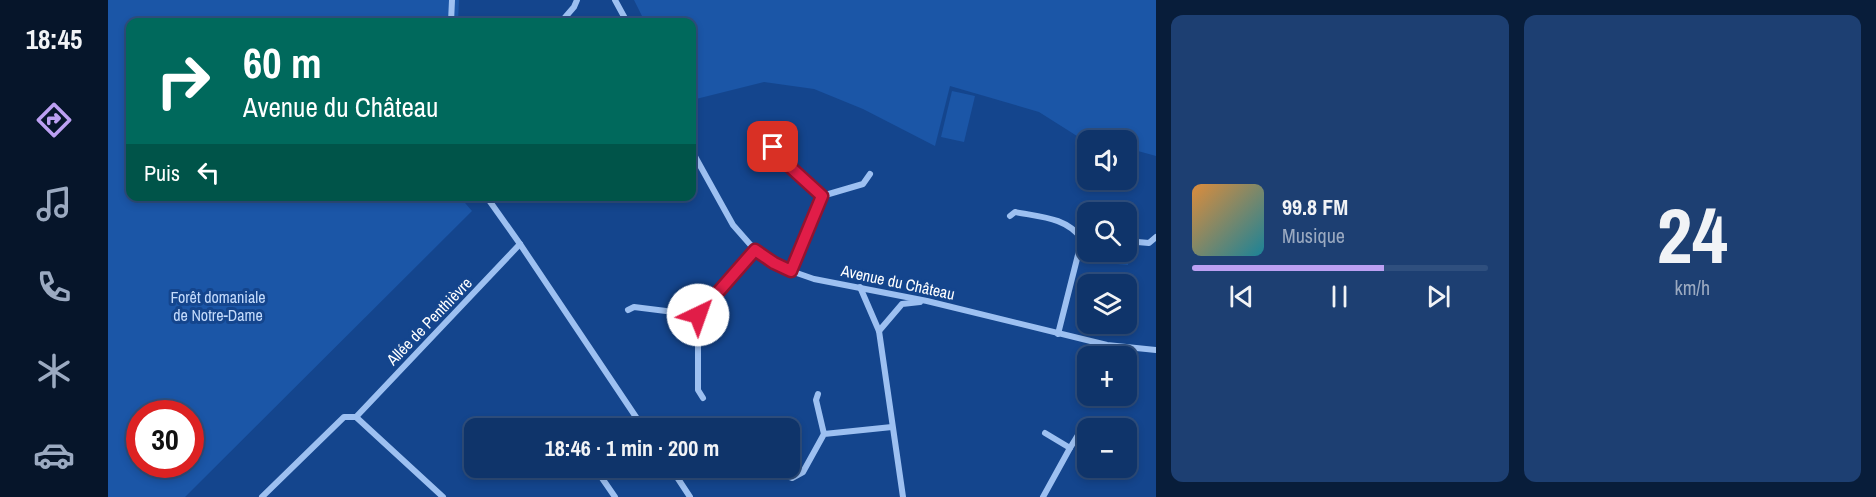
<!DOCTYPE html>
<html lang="fr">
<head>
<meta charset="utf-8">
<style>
	:root { --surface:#0f346a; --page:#1d3f72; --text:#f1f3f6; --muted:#9baac1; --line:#2f4f7e; --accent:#bca0f2 }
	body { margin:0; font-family:"Archivo Narrow",sans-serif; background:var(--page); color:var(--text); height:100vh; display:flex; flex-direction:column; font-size:22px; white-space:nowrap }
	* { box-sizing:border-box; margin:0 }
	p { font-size:20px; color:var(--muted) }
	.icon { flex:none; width:33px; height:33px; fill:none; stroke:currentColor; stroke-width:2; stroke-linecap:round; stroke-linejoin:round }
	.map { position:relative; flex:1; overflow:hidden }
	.panel { display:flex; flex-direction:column; gap:15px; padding:15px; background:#081d3a; width:720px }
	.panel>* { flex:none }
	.top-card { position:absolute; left:18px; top:18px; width:570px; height:183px; border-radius:12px; box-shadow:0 3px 9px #0003,0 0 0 2px var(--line); background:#00695c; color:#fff; overflow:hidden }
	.controls { position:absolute; left:969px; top:130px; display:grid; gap:12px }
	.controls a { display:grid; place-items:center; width:60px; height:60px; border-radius:12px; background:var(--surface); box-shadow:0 3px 9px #0003,0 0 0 2px var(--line); font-size:30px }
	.speed { position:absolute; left:18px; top:400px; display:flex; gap:12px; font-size:30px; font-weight:700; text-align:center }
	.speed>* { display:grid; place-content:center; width:78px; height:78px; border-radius:50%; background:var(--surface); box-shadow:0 3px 9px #0003,0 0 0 2px var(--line); line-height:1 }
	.speed .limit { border:9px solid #d22; background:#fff; color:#111 }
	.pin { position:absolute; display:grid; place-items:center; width:51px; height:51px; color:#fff; margin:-26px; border-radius:12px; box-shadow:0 3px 9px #0006 }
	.me { position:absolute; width:66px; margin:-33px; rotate:42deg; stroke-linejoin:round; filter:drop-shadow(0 0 4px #0008) }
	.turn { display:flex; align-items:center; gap:21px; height:126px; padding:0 18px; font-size:27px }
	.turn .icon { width:78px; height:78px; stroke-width:2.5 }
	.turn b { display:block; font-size:42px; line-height:51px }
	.then { display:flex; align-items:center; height:57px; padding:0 18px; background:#0003; gap:12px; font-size:22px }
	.panel .tile { flex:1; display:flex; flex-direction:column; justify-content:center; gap:9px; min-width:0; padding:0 21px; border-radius:12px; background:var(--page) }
	.panel .dial { align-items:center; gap:0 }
	.dial b { font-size:78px; line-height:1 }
	.song { display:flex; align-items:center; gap:18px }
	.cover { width:72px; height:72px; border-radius:9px; background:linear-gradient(135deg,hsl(30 70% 55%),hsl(190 70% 35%)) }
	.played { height:6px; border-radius:3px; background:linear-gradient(90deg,var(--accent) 65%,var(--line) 65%) }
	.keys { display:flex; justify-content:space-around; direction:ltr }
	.panel .tiles { flex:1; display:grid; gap:15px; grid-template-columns:repeat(2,1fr) }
	.trip { position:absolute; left:356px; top:418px; width:336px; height:60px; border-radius:12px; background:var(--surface); box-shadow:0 3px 9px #0003,0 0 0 2px var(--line); font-weight:800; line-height:60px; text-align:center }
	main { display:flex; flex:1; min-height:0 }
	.menu { display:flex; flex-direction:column; width:108px; justify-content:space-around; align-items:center; background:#06152a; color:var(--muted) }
	.menu .icon { width:42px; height:42px }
	.menu .current { color:var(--accent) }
	.menu b { font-size:27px; color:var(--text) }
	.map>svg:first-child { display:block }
</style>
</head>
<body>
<main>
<nav class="menu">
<b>18:45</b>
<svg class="icon current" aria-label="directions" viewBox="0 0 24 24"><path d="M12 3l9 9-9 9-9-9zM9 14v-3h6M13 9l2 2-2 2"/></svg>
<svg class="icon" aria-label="music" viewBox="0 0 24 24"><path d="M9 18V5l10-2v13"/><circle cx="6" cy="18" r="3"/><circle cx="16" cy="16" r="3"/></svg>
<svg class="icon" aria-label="phone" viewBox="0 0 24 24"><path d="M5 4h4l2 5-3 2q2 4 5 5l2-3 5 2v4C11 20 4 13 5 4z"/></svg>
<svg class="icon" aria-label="climate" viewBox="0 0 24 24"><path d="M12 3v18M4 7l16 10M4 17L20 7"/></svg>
<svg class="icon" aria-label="car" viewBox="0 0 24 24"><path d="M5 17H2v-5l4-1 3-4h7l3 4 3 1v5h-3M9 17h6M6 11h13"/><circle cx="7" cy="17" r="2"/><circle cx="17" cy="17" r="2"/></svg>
</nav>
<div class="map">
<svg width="1048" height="497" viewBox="0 0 1048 497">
	<rect width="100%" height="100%" fill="#14458d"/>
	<!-- green -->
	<g fill="#1b56a7" fill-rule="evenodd">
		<path d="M0,0H351L350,22H22V196H351L364,211L77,497H0ZM32,414H82V465H32Z"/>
		<path d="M526,0H1048V156L1019,148L1018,141H989L969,136L931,112L842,86L827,146L755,109L706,89L656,82L584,100V22H537Z"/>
		<path d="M844,91L867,96L856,142L833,137Z"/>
		<path d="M977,241H979L980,252H1018L1019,245H1022L1020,265L975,261Z"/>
	</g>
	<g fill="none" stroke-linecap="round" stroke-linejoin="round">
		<!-- street -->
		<g stroke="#9dc0f1" stroke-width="6">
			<path d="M507,0L519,22"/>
			<path d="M343,22L344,0"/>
			<path d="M453,22L466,7L469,0"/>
			<path d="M665,147L669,155L714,196"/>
			<path d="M584,151L625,225L647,250L666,263L683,271L706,279L819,301L999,345L1048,350"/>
			<path d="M378,196L412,244L536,429"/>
			<path d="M902,216L907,212C932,217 958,217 974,239"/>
			<path d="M1018,241L1041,243L1048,237"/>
			<path d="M683,271L714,196L755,184L762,174"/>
			<path d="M752,287L771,331L795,497"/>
			<path d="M520,310L526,307L590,315"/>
			<path d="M771,331L794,304L812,302"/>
			<path d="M950,334L974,239L980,238"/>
			<path d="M710,394L708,400L716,434"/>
			<path d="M595,398L590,390V315L647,250"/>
			<path d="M248,417L412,244"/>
			<path d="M937,433L962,448L970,435L980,440"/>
			<path d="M487,468L507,497"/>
			<path d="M563,468L582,497"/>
			<path d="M668,472L684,478L695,472L716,434L784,427"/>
			<path d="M154,497L236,417H248L335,497"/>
			<path d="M935,497L962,448"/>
		</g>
	</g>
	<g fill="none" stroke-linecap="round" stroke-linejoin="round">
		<defs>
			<path id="route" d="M590,315L647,250L666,263L683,271L714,196L669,155L665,147"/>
		</defs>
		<!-- route casing -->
		<use href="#route" stroke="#92132f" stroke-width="15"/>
		<!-- route -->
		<use href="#route" stroke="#e11d48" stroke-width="10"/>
	</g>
	<g text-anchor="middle" stroke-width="6" stroke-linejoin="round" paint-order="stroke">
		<!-- street labels -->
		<g font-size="16" fill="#fff" stroke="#14458d">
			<text transform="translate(790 282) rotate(12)" y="6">Avenue du Château</text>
			<text transform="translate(321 321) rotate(-46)" y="6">Allée de Penthièvre</text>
		</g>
		<!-- park labels -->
		<g font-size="16" fill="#c4dbfc" stroke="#14458d">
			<text x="110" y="303">Forêt domaniale<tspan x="110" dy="18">de Notre-Dame</tspan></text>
		</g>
	</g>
</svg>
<div class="controls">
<a><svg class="icon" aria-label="sound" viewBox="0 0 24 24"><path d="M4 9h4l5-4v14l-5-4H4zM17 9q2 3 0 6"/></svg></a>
<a><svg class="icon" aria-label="search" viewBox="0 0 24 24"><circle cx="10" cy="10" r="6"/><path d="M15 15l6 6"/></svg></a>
<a><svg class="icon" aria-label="layers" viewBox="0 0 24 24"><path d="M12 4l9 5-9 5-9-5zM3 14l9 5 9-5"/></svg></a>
<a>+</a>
<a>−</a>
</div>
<div class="speed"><div class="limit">30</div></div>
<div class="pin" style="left:665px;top:147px;background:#d93025"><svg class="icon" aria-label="arrive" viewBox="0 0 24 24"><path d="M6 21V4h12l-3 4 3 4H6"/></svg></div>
<svg class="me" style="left:590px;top:315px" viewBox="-20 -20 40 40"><circle r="19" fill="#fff"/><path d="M0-13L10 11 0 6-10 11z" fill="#e11d48"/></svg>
<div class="trip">18:46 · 1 min · 200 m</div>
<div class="top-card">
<div class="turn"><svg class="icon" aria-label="right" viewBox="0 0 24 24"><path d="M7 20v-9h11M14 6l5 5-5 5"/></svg><div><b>60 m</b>Avenue du Château</div></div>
<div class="then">Puis<svg class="icon" aria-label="left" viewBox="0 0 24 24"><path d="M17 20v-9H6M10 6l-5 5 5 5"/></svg></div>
</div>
</div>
<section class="panel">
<div class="tiles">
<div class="tile">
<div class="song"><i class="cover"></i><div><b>99.8 FM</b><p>Musique</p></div></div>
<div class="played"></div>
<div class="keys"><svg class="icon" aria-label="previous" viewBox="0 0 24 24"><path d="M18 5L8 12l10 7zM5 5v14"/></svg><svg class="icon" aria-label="pause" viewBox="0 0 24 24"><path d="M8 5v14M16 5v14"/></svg><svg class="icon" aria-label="next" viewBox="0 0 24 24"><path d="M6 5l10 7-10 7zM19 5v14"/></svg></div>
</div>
<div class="tile dial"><b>24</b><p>km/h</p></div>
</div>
</section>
</main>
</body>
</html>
